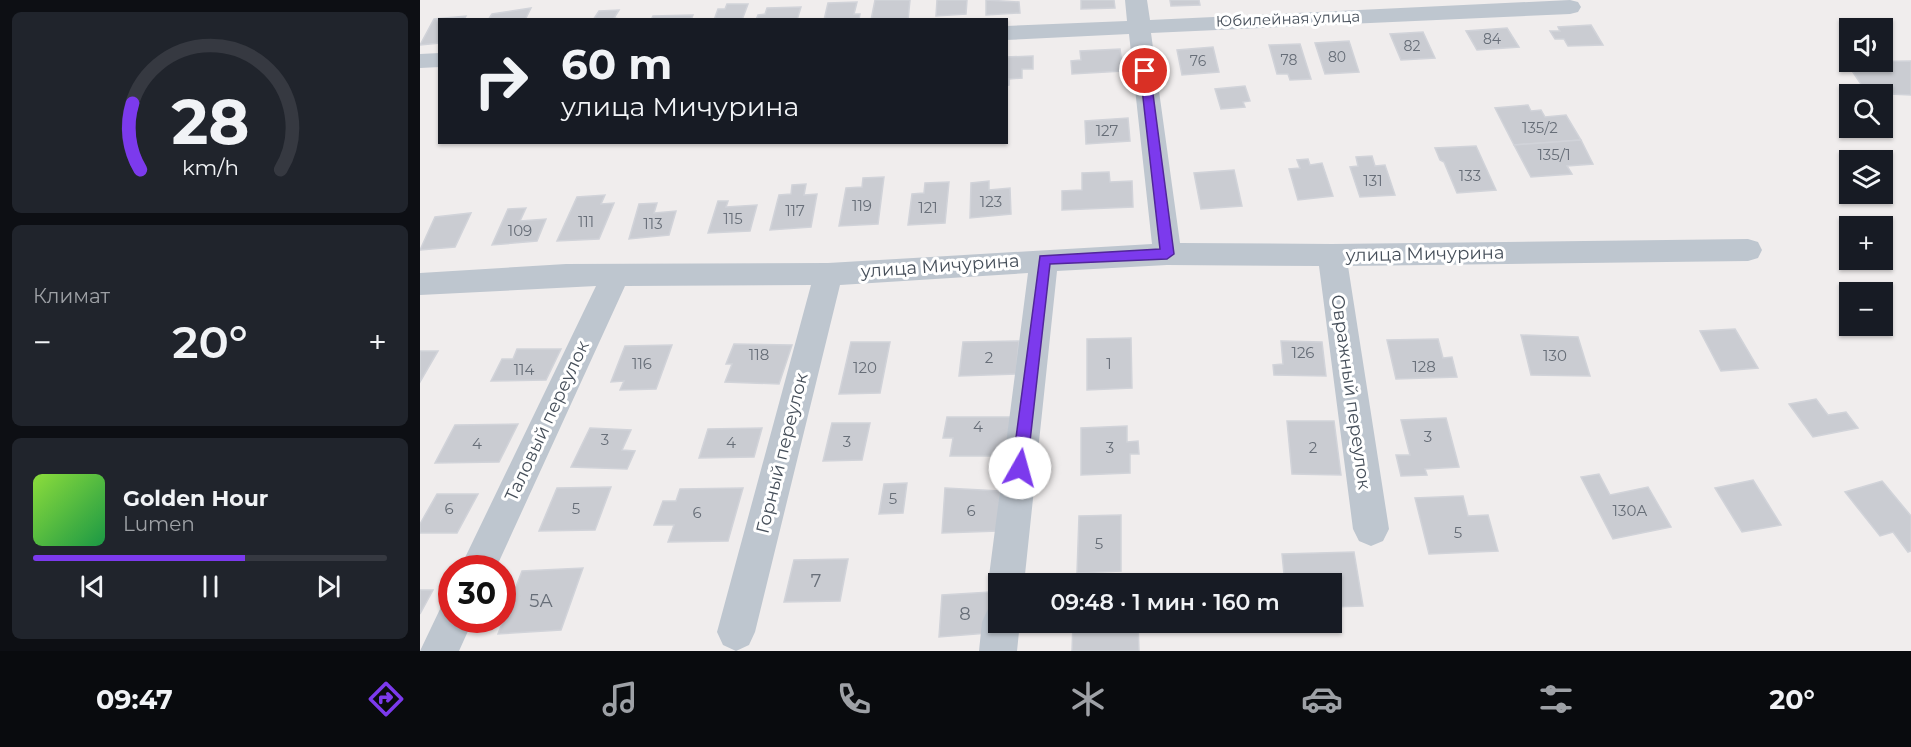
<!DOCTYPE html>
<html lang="ru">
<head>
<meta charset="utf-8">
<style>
	:root { --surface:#171b24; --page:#20242c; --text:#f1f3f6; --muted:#9ea1a6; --line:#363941; --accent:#7c3aed }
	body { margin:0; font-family:Montserrat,sans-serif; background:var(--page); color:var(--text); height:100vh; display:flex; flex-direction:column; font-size:22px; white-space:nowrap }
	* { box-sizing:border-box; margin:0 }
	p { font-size:20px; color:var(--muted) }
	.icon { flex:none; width:33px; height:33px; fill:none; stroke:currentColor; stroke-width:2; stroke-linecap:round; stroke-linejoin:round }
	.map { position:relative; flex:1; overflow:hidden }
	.sheet { display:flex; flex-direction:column; gap:12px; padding:12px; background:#0d0f14; width:420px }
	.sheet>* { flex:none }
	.banner { position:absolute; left:18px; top:18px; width:570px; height:126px; border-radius:0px; box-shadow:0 2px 4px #0004; background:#171b24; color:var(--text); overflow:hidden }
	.tools { position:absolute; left:1419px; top:18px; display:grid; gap:12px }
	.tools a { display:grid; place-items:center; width:54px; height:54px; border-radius:0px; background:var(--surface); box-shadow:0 2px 4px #0004; font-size:30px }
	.speed { position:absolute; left:18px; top:555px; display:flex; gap:12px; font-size:30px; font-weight:700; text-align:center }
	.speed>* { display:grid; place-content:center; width:78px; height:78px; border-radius:50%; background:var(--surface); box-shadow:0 2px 4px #0004; line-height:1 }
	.speed .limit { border:9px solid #d22; background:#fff; color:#111 }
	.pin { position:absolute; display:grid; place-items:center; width:51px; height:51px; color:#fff; margin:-26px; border:3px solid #fff; border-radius:50%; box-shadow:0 2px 6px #0007 }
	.me { position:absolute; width:66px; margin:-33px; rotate:7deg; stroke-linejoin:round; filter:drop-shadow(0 0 4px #0008) }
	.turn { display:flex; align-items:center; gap:21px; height:126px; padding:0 24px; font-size:27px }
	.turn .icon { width:78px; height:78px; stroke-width:2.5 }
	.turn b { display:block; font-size:42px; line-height:51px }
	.big { font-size:45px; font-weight:600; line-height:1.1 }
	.sheet .widget { flex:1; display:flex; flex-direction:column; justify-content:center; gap:9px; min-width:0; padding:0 21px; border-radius:9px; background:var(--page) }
	.sheet .dial { align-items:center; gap:0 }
	.dial svg { height:156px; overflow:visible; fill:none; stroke:var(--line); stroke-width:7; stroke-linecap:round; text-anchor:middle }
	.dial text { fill:var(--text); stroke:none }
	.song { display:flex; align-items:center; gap:18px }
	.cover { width:72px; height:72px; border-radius:9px; background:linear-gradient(135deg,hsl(90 70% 55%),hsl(140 70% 35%)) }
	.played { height:6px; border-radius:3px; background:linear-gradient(90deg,var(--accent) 60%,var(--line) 60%) }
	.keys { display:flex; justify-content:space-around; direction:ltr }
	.heat { display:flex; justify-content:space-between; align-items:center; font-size:33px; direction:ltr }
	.trip { position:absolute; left:568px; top:573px; width:354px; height:60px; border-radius:0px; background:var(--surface); box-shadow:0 2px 4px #0004; font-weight:600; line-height:60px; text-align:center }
	.dock { display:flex; height:96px; justify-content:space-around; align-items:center; background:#090b0e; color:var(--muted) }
	.dock .icon { width:42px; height:42px }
	.dock .on { color:var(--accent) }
	.dock b { font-size:27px; color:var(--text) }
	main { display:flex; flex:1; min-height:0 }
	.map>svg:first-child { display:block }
</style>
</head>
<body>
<main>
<section class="sheet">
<div class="widget dial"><svg viewBox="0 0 100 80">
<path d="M14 69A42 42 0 1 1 86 69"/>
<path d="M14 69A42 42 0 0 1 10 35" stroke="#7c3aed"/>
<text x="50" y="56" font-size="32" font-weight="700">28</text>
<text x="50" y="72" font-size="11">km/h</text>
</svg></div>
<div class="widget"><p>Климат</p>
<div class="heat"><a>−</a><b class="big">20°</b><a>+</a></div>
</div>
<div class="widget">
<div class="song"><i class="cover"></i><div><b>Golden Hour</b><p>Lumen</p></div></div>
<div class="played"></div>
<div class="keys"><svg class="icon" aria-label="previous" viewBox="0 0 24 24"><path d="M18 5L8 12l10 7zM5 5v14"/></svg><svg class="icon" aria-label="pause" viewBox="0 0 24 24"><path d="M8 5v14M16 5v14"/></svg><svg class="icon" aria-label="next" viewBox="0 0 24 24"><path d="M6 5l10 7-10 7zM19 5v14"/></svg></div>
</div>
</section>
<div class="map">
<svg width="1491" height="651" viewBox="0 0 1491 651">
	<rect width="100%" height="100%" fill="#f0eded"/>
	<!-- building -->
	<g fill="#caccd2" stroke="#d1d3d9" stroke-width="1.5">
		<path d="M455,0H490L488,20H451Z"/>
		<path d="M517,0H547L546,14L516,16Z"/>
		<path d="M566,0L599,2L600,13L566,15Z"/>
		<path d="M661,0H694L695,8L661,9Z"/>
		<path d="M750,0H779L780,5L751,6Z"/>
		<path d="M437,2L434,14H440L439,20H404L408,3Z"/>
		<path d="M307,4H328L322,20H294L298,9H305Z"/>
		<path d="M381,7L377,20H336L338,15L345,14L347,8Z"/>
		<path d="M111,8L105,20H68L72,14Z"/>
		<path d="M199,10L194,18L205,20H173L179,11Z"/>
		<path d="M273,15L271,20H231L233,16Z"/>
		<path d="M46,16L44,20H20V43L0,45L14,19Z"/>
		<path d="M1171,25L1183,45L1148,46L1144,39H1135L1130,31H1140L1138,27Z"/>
		<path d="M1087,28L1099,47L1057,50L1046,31Z"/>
		<path d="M1003,32L1015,58L981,60L970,34Z"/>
		<path d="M929,41L939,72L905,74L895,43Z"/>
		<path d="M880,44L891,79L870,80L868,74H857L849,45Z"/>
		<path d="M793,47L799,72L762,75L757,50Z"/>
		<path d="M700,49L703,71L652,74L651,61L661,60L660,51Z"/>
		<path d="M613,56V69H602V78L589,79V85L586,86V57Z"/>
		<path d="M1424,59H1430V62L1491,61V95L1447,93Z"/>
		<path d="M825,86L830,101L823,102L825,107L801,109L795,89Z"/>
		<path d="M1108,105L1111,111L1121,110L1125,117L1146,115L1161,140L1094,145L1075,108Z"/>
		<path d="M708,118L710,141L666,144L665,121Z"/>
		<path d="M1161,140L1173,164L1147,166L1152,174L1111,177L1094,145Z"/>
		<path d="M1056,146L1076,190L1037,193L1024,162L1020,160L1015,148Z"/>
		<path d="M952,156L955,166L965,165L975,195L940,197L930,167L938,166L936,157Z"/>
		<path d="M888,159L890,165L902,163L913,196L878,200L869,169L880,168L877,160Z"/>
		<path d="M814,170L822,206L781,209L774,173Z"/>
		<path d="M689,172L690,182L712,181L713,207L642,210V191L662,190V173Z"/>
		<path d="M464,177L458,224L419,226L426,188L442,187L443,178Z"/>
		<path d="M569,181V190L590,188L591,214L550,218L551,183Z"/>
		<path d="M529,182L525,223L488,225L492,194L504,193L505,183Z"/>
		<path d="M386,184L384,195L397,194L391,227L350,230L359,195L371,194L372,185Z"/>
		<path d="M185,195L181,204L194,203L179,239L137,241L157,197Z"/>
		<path d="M298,201H308L306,207L337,205L330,231L288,233Z"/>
		<path d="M237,203L234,213L256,211L249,235L209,239L219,204Z"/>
		<path d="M106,208L100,221L126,219L117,241L72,245L88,209Z"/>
		<path d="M51,213L35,247L0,250L15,217Z"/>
		<path d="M1315,329L1338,368L1301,371L1280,331Z"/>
		<path d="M1101,335L1158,337L1170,376L1111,375Z"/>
		<path d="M711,338L712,388L667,390V339Z"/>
		<path d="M1018,339L1023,358L1032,357L1037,377L976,379L967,340Z"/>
		<path d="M599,341L596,374L539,376L543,342Z"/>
		<path d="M861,341L902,342L906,376L854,375L853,365L863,364Z"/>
		<path d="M431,342H470L460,393L419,394Z"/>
		<path d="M314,344L372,345L359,384L305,382L312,364H306Z"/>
		<path d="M252,345L236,389L200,390L204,381L191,382L205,346Z"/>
		<path d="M97,349H141L126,380L71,381L82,359H93Z"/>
		<path d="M0,351H18L0,382Z"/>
		<path d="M1396,399L1408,415L1426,412L1438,428L1393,437L1369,404Z"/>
		<path d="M527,417H593L589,456H530L533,438H523Z"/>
		<path d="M1026,418L1039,467L1005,469L1007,475L981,476L976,455H990L981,420Z"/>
		<path d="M867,421H914L921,475L872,474Z"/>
		<path d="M412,423H450L442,460L403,461Z"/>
		<path d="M98,424L79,462L15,463L35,425Z"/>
		<path d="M707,426V442L718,441L719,454H710V473L661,475V428Z"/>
		<path d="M170,428L211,430L202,450L215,451L207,469L151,467Z"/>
		<path d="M342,428L334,457L279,458L288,429Z"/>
		<path d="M1179,474L1190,495L1228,487L1251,527L1193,539L1161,477Z"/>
		<path d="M1333,480L1361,525L1322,532L1295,488Z"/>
		<path d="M1462,481L1491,516V551L1488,552L1473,532L1460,536L1425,492Z"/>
		<path d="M487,483L483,513L459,514L464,484Z"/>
		<path d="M191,487L175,530L119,531L137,488Z"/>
		<path d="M323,488L308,541L248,542L254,525H234L243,501H256L260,489Z"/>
		<path d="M525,488L580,491L578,531L522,533Z"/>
		<path d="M17,494H58L37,533H0V524Z"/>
		<path d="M1043,496L1048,516L1068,515L1078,551L1009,554L995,498Z"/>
		<path d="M701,515V571L657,573L659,516Z"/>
		<path d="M934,552L943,606L912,607V584H865L862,554Z"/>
		<path d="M428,559L420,601L364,602L374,560Z"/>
		<path d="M163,568L141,630L78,634L102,571Z"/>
		<path d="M0,590H13L0,614Z"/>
		<path d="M570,592L568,633L519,637L522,595Z"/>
		<path d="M653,622H718L719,651H652Z"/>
	</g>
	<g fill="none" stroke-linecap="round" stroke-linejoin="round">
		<!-- street -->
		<g fill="#bec6cf" fill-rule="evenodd">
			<path d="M705,0H727L730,20L1150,0L1158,2L1161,7L1158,12L1150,14L731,33L760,243L912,244L1328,239L1338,242L1342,250L1338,258L1328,261L928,266L969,529L963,541L951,546L939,541L933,529L899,266L747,265L637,271L604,584H579V599L573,597L568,584L608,273L420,285L335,632L329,645L316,651L303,645L297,632L391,285L205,286L76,568H40L176,286L0,295V273L146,264L408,263L732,244L709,34L586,40V26L707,21Z"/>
			<path d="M20,53V67L0,68V54Z"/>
			<path d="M32,602V620H53L39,651H0L21,607Z"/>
			<path d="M579,604V622H600L597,651H559L562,622L568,609Z"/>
		</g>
	</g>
	<!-- route -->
	<path fill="#7c3aed" stroke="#51269a" stroke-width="1.5" d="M725,68L730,71L754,254L747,259L630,264L607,468L605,473L600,475L594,473L592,468L620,256L740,249L720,71Z"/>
	<g text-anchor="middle" stroke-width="6" stroke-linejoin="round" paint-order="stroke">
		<!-- far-number labels -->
		<g font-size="14" fill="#676e78">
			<text x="1072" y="44">84</text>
			<text x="992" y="51">82</text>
			<text x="917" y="62">80</text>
			<text x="869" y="65">78</text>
			<text x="778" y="66">76</text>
		</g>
		<!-- far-street labels -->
		<g font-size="15" fill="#464f5a" stroke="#fff">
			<text transform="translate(868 19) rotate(-2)" y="5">Юбилейная улица</text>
		</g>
		<!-- number labels -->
		<g font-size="15" fill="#676e78">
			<text x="1120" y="133">135/2</text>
			<text x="687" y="136">127</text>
			<text x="1134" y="160">135/1</text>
			<text x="1050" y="181">133</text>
			<text x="953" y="186">131</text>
			<text x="571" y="207">123</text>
			<text x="442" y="211">119</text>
			<text x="508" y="213">121</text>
			<text x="375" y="216">117</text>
			<text x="313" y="224">115</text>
			<text x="166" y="227">111</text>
			<text x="233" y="229">113</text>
			<text x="100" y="236">109</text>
			<text x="883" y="358">126</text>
			<text x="339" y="360">118</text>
			<text x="1135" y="361">130</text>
			<text x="569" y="363">2</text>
			<text x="222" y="369">116</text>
			<text x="689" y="369">1</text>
			<text x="1004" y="372">128</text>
			<text x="445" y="373">120</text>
			<text x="104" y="375">114</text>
			<text x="558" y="432">4</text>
			<text x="1008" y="442">3</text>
			<text x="185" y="445">3</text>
			<text x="427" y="447">3</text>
			<text x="311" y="448">4</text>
			<text x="57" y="449">4</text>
			<text x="690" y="453">3</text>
			<text x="893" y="453">2</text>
			<text x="473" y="504">5</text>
			<text x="29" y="514">6</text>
			<text x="156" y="514">5</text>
			<text x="551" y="516">6</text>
			<text x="1210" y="516">130А</text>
			<text x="277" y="518">6</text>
			<text x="1038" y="538">5</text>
			<text x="679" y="549">5</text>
		</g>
		<!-- street labels -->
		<g font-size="18" fill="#464f5a" stroke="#fff">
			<text transform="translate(1005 254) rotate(-1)" y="6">улица Мичурина</text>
			<text transform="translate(520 266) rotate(-4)" y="6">улица Мичурина</text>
			<text transform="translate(931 392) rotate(82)" y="6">Овражный переулок</text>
			<text transform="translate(127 421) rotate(-65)" y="6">Таловый переулок</text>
			<text transform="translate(362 453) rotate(-76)" y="6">Горный переулок</text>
		</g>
		<!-- near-number labels -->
		<g font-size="18" fill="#676e78">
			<text x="396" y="587">7</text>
			<text x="121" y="607">5А</text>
			<text x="545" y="620">8</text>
		</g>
	</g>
</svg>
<div class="tools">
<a><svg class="icon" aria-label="sound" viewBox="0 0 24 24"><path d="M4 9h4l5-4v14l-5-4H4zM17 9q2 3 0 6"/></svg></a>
<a><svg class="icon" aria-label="search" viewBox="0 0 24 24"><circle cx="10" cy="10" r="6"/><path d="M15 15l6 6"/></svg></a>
<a><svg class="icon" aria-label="layers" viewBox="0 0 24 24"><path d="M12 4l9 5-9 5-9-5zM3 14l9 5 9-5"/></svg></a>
<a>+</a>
<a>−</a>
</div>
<div class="speed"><div class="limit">30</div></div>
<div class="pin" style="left:725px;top:71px;background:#d93025"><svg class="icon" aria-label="arrive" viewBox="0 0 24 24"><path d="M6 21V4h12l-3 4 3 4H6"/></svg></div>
<svg class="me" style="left:600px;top:468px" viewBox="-20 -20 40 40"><circle r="19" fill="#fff"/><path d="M0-13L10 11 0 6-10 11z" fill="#7c3aed"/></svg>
<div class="trip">09:48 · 1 мин · 160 m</div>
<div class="banner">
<div class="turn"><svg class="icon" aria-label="right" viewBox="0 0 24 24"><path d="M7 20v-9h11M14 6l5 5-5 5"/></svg><div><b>60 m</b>улица Мичурина</div></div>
</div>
</div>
</main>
<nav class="dock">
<b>09:47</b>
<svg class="icon on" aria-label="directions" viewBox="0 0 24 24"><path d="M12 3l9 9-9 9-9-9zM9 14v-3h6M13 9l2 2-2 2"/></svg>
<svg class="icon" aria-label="music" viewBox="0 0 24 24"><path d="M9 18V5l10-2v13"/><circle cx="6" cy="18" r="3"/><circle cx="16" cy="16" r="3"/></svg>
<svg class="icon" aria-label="phone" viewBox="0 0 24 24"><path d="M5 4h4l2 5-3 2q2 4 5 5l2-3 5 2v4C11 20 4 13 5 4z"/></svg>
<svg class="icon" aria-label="climate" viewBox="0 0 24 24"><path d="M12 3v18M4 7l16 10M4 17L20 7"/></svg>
<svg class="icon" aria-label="car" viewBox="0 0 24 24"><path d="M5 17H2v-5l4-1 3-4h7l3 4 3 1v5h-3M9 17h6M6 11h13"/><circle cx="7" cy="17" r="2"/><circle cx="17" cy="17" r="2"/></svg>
<svg class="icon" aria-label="filters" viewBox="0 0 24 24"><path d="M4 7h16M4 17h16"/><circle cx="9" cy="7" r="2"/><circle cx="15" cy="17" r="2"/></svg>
<b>20°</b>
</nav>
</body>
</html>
